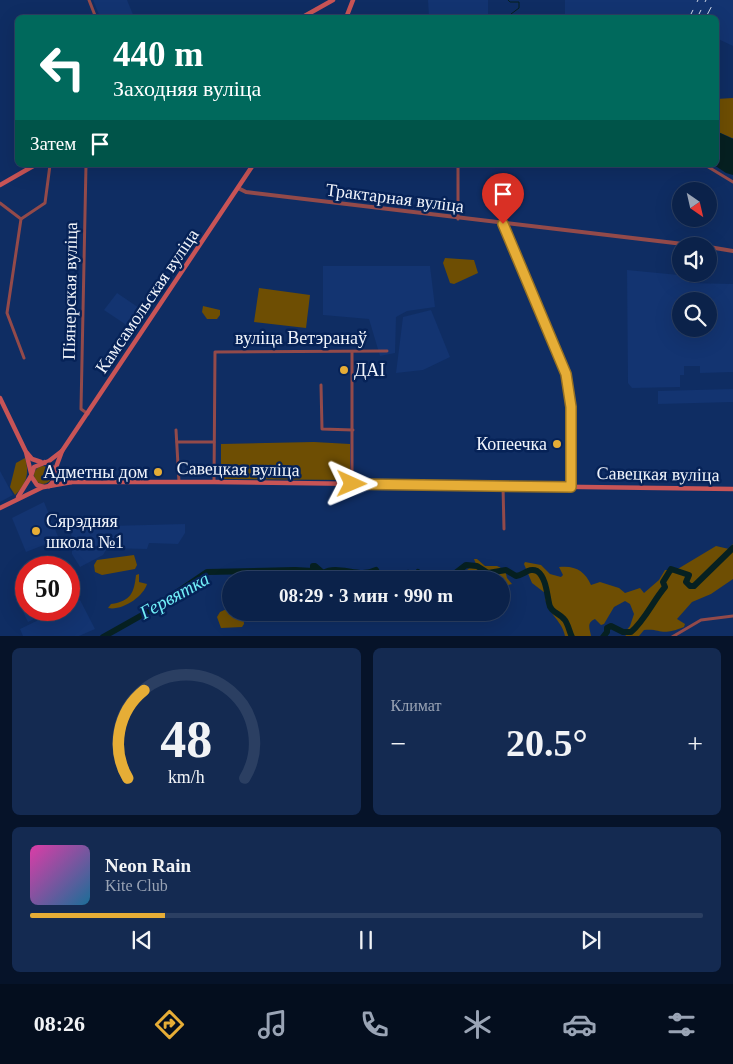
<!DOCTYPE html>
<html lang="ru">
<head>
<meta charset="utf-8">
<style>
	:root { --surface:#0b224a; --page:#142a51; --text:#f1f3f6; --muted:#9aa4b5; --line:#2b3f62; --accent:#e6ad36 }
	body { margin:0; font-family:Georgia,serif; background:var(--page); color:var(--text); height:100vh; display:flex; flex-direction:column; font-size:19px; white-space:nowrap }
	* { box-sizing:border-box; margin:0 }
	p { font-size:16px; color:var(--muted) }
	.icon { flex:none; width:28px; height:28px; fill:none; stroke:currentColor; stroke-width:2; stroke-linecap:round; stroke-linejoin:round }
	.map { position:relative; height:636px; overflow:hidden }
	.sheet { display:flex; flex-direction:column; gap:12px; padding:12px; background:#061329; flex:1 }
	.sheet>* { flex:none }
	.guide { position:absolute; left:15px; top:15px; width:704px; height:152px; border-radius:8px; box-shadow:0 5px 20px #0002,0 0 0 1px var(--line); background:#00695c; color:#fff; overflow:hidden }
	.needle { width:32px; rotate:146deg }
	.tools { position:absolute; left:672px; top:182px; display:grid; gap:10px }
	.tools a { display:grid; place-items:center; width:45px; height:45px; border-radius:50%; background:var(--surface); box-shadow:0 5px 20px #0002,0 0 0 1px var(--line); font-size:25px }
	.speed { position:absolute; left:15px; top:556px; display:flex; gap:10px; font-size:25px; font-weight:700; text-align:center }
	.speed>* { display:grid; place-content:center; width:65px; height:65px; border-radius:50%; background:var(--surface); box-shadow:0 5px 20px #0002,0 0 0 1px var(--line); line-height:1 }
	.speed .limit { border:8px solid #d22; background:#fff; color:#111 }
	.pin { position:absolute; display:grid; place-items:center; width:42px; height:42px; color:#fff; margin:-51px -21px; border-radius:50% 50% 50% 0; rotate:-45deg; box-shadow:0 0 5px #0007 }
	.pin .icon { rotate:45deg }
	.me { position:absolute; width:55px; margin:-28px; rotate:91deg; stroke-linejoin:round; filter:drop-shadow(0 0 4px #0008) }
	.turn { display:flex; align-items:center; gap:18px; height:105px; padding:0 15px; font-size:22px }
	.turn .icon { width:65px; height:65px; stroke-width:2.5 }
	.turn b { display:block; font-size:35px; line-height:42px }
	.then { display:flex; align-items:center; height:48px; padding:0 15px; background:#0003; gap:10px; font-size:19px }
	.big { font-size:38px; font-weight:700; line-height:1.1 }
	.sheet .widget { flex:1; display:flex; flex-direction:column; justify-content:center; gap:8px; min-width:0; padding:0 18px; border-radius:8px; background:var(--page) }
	.sheet .dial { align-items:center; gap:0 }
	.dial svg { height:130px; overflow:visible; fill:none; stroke:var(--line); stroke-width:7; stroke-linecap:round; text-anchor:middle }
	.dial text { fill:var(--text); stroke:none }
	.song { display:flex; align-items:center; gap:15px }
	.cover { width:60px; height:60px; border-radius:8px; background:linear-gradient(135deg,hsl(320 70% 55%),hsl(200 70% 35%)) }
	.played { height:5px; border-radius:2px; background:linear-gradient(90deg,var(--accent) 20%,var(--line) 20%) }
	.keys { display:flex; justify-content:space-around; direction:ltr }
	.heat { display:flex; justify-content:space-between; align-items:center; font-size:28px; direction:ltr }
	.sheet .tiles { flex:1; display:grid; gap:12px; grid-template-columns:1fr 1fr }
	.widget:last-child { grid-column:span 2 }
	.trip { position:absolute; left:222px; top:571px; width:288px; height:50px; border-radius:25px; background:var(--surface); box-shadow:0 5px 20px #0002,0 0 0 1px var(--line); font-weight:700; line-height:50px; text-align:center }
	.tab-bar { display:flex; height:80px; justify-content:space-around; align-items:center; background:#040e1e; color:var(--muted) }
	.tab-bar .icon { width:35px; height:35px }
	.tab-bar .on { color:var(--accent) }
	.tab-bar b { font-size:22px; color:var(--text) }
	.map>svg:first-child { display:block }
</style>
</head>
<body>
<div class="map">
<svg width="733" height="637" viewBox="0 0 733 637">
	<rect width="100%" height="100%" fill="#0f2d63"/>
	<!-- built -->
	<g fill="#133471" fill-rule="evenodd">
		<path d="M93,0H127L134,17H100Z"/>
		<path d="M428,0H488V17H429Z"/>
		<path d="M565,0H733V46L716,38V18L565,17Z"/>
		<path d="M323,266H430L435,307L407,311L396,317L395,353L380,356L369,319L323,315Z"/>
		<path d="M627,270L689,276V283L733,284V372L700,373V366H684V375H680V387L632,388L628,383ZM709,301V329H681V301Z"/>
		<path d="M117,293L148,314L137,332L104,310Z"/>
		<path d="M431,310L450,357L423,370L396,373L403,317Z"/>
		<path d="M733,389V402L658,404V391Z"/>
		<path d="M0,471L13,495L0,502Z"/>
		<path d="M44,502L59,539L26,552L12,518Z"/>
		<path d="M185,524V533L178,544L149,543L147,549L107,548L103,555L80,567L72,554L71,527Z"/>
		<path d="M26,589V610H52L28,622L15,595Z"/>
		<path d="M80,600L95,629L79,636H23L20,629L59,610H69V605Z"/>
	</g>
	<!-- green -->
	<g fill="#6e4e03">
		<path d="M733,98V138H732L716,131V99Z"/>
		<path d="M445,258L474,260L478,273L454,284L450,283L443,263Z"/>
		<path d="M259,288L310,295L306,328L254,322Z"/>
		<path d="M203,306L220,310V315L217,319H207L202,312Z"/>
		<path d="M314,442L350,444V480L221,479V444Z"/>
		<path d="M25,458C30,473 26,485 15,495L10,487L16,463Z"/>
		<circle cx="43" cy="475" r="9"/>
		<path d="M733,544V579L711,594L692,602L677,619L685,624L684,627C659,637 662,628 644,630L639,636H626L624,633L630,626L634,614L630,604L625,601L614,607L604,624L601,625L595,619C586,623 590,629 591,636H565C562,619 544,612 545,593L532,583L524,564L525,562L541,565L550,574L561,577L563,575L559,567C575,565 585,571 591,585L600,582L619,588L625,593L640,588L644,593L659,580L665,570H676L716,546L729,549Z"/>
		<path d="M134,555L137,565L135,569L102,575L95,572L94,565L97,560Z"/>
		<path d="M474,559H477L485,566H497L505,570L507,578L512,584L501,587V580L488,578L483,580H432L437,572L449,571L459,576L471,567L478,569Z"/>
		<path d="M139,574V582L147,584C143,597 122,611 108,608L111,604C131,601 134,593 136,575Z"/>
		<path d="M231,607V612L243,613L244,624L242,627L221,628L217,617L220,612Z"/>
	</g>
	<!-- water -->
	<path fill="#062021" d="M716,131L733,139V175L726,173L714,165H716Z"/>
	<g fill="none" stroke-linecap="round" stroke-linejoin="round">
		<!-- stream -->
		<g stroke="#062021" stroke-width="1">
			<path d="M508,0L510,2H519V8L511,14L520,18"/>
			<path d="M529,18L533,14L537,18"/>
			<path d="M605,636L606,637"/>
		</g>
		<!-- river -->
		<g stroke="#062021" stroke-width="6">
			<path d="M400,580L408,573L414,579L418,572L427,579L434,575L438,578H449L466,565L477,566L488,573L506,570L516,576C524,575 529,567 537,571C546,577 547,594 549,603C550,612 559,613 564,619C568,623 569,631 572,637"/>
			<path d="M103,637L151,610L207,572L295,570L313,571V566H315L323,573C339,564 359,579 376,570L380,579L388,580"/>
			<path d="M603,637L607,632V628L611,626L623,632H631C645,620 653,601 665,587L663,582L671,569L689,575L686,582L690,586H694L733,548"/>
		</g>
		<!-- minor -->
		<g stroke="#934a4a" stroke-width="3">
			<path d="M89,0L96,18"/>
			<path d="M86,165L81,409L88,414"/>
			<path d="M458,165V219"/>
			<path d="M705,165L733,182"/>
			<path d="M0,203L21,219L7,313L24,358"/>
			<path d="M21,219L45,203L50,165"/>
			<path d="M352,352V484"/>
			<path d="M321,385L322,429L353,430"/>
			<path d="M176,430L179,482"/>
			<path d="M177,442H214"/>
			<path d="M214,482L215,352L387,351"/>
			<path d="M503,486L504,529"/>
			<path d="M672,637L701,620L733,616"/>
		</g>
		<!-- tertiary -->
		<g stroke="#934a4a" stroke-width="4">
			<path d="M238,188L246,192L700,246"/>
			<path d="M503,224L566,374L571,407V487"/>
			<path d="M709,247L733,251"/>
		</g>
		<!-- secondary -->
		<g stroke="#c85456" stroke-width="4.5">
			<path d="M301,18L333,0"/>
			<path d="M346,18L353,0"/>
			<path d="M0,185L35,165"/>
			<path d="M0,398L26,452L31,473"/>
			<path d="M62,451L49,461L34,467L31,476L37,485L44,487L72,482H214L733,489"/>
			<path d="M27,453L32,459L41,462"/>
			<path d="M45,462C56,467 59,477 49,486"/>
			<path d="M55,470L62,451L253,165"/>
			<path d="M56,473L71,482"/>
			<path d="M18,497L31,476"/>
			<path d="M0,508L43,487"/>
		</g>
		<!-- rail -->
		<g stroke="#d7deea" stroke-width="1" stroke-dasharray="9 9" stroke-linecap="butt">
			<path d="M707,15L715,0"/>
			<path d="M689,18L698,0"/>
			<path d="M697,18L706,0"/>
		</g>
	</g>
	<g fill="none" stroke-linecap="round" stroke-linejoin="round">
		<defs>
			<path id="route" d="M352,484L571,487V407L566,374L503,224"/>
		</defs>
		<!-- route casing -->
		<use href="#route" stroke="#967023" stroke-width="12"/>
		<!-- route -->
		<use href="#route" stroke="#e6ad36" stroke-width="9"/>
	</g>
	<!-- markers -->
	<g fill="#e6ad36" stroke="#062257" stroke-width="2">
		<circle cx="344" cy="370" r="5"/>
		<circle cx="557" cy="444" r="5"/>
		<circle cx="158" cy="472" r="5"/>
		<circle cx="36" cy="531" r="5"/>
	</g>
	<g text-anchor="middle" stroke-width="5" stroke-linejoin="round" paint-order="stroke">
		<!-- street labels -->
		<g font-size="18" fill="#f0f4fb" stroke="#062257">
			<text transform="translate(395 198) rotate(7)" y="6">Трактарная вуліца</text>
			<text transform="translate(70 291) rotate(-89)" y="6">Піянерская вуліца</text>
			<text transform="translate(147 301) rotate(-56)" y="6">Камсамольская вуліца</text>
			<text x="301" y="344">вуліца Ветэранаў</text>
			<text transform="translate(238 469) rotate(1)" y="6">Савецкая вуліца</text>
			<text transform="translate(658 474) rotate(1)" y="6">Савецкая вуліца</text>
		</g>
		<!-- poi labels -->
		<g font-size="18" fill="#f0f4fb" stroke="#062257" text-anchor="start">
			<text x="354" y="376">ДАІ</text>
			<text x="547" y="450" text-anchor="end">Копеечка</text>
			<text x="148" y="478" text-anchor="end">Адметны дом</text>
			<text x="46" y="527">Сярэдняя<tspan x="46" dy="21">школа №1</tspan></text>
		</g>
		<!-- water labels -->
		<g font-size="19" font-style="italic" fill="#71eff8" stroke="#062257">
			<text transform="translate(174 595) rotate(-29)" y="7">Гервятка</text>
		</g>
	</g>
</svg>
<div class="tools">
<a><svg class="needle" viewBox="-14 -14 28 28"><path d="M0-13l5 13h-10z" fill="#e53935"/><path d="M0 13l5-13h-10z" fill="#9aa4b5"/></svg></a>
<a><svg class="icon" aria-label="sound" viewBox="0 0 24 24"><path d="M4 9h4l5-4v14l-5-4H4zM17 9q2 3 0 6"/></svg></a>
<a><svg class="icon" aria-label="search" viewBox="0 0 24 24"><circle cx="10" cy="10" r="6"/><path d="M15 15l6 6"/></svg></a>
</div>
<div class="speed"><div class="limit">50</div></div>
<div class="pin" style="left:503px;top:224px;background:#d93025"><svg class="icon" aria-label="arrive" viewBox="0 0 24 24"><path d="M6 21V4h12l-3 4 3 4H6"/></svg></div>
<svg class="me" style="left:352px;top:484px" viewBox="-20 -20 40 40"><path d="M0-17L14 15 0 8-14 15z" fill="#e6ad36" stroke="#fff" stroke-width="4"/></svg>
<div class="trip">08:29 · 3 мин · 990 m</div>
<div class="guide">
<div class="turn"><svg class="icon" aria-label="left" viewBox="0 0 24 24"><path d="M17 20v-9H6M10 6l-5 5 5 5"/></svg><div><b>440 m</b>Заходняя вуліца</div></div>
<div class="then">Затем<svg class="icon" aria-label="arrive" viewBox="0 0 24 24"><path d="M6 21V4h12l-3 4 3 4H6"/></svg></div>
</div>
</div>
<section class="sheet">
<div class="tiles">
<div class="widget dial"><svg viewBox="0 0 100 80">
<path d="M14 69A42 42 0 1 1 86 69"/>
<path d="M14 69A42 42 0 0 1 24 15" stroke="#e6ad36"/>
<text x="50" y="56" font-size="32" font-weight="700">48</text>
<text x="50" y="72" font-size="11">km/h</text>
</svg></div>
<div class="widget"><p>Климат</p>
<div class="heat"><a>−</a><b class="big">20.5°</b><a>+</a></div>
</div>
<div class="widget">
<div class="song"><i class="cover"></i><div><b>Neon Rain</b><p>Kite Club</p></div></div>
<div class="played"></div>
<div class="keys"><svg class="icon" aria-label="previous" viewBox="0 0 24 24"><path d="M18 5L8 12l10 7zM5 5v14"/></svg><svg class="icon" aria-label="pause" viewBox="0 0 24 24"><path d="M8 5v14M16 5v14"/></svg><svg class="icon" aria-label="next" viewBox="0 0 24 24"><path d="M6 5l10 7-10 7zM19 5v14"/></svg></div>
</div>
</div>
</section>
<nav class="tab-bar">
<b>08:26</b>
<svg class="icon on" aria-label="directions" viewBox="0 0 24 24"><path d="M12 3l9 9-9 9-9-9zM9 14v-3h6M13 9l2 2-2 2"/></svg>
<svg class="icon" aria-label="music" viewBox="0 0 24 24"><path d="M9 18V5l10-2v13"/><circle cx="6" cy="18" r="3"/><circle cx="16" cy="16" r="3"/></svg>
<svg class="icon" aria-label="phone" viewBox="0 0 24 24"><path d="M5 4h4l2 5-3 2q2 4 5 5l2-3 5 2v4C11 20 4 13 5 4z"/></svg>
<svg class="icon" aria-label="climate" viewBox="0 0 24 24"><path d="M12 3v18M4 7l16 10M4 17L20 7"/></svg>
<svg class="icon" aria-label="car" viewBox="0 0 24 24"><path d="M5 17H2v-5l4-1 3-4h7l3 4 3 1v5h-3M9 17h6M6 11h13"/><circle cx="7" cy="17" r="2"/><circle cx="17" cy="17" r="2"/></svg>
<svg class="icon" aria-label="filters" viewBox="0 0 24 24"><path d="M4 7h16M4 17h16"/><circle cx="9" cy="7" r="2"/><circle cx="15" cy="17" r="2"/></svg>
</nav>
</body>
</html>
